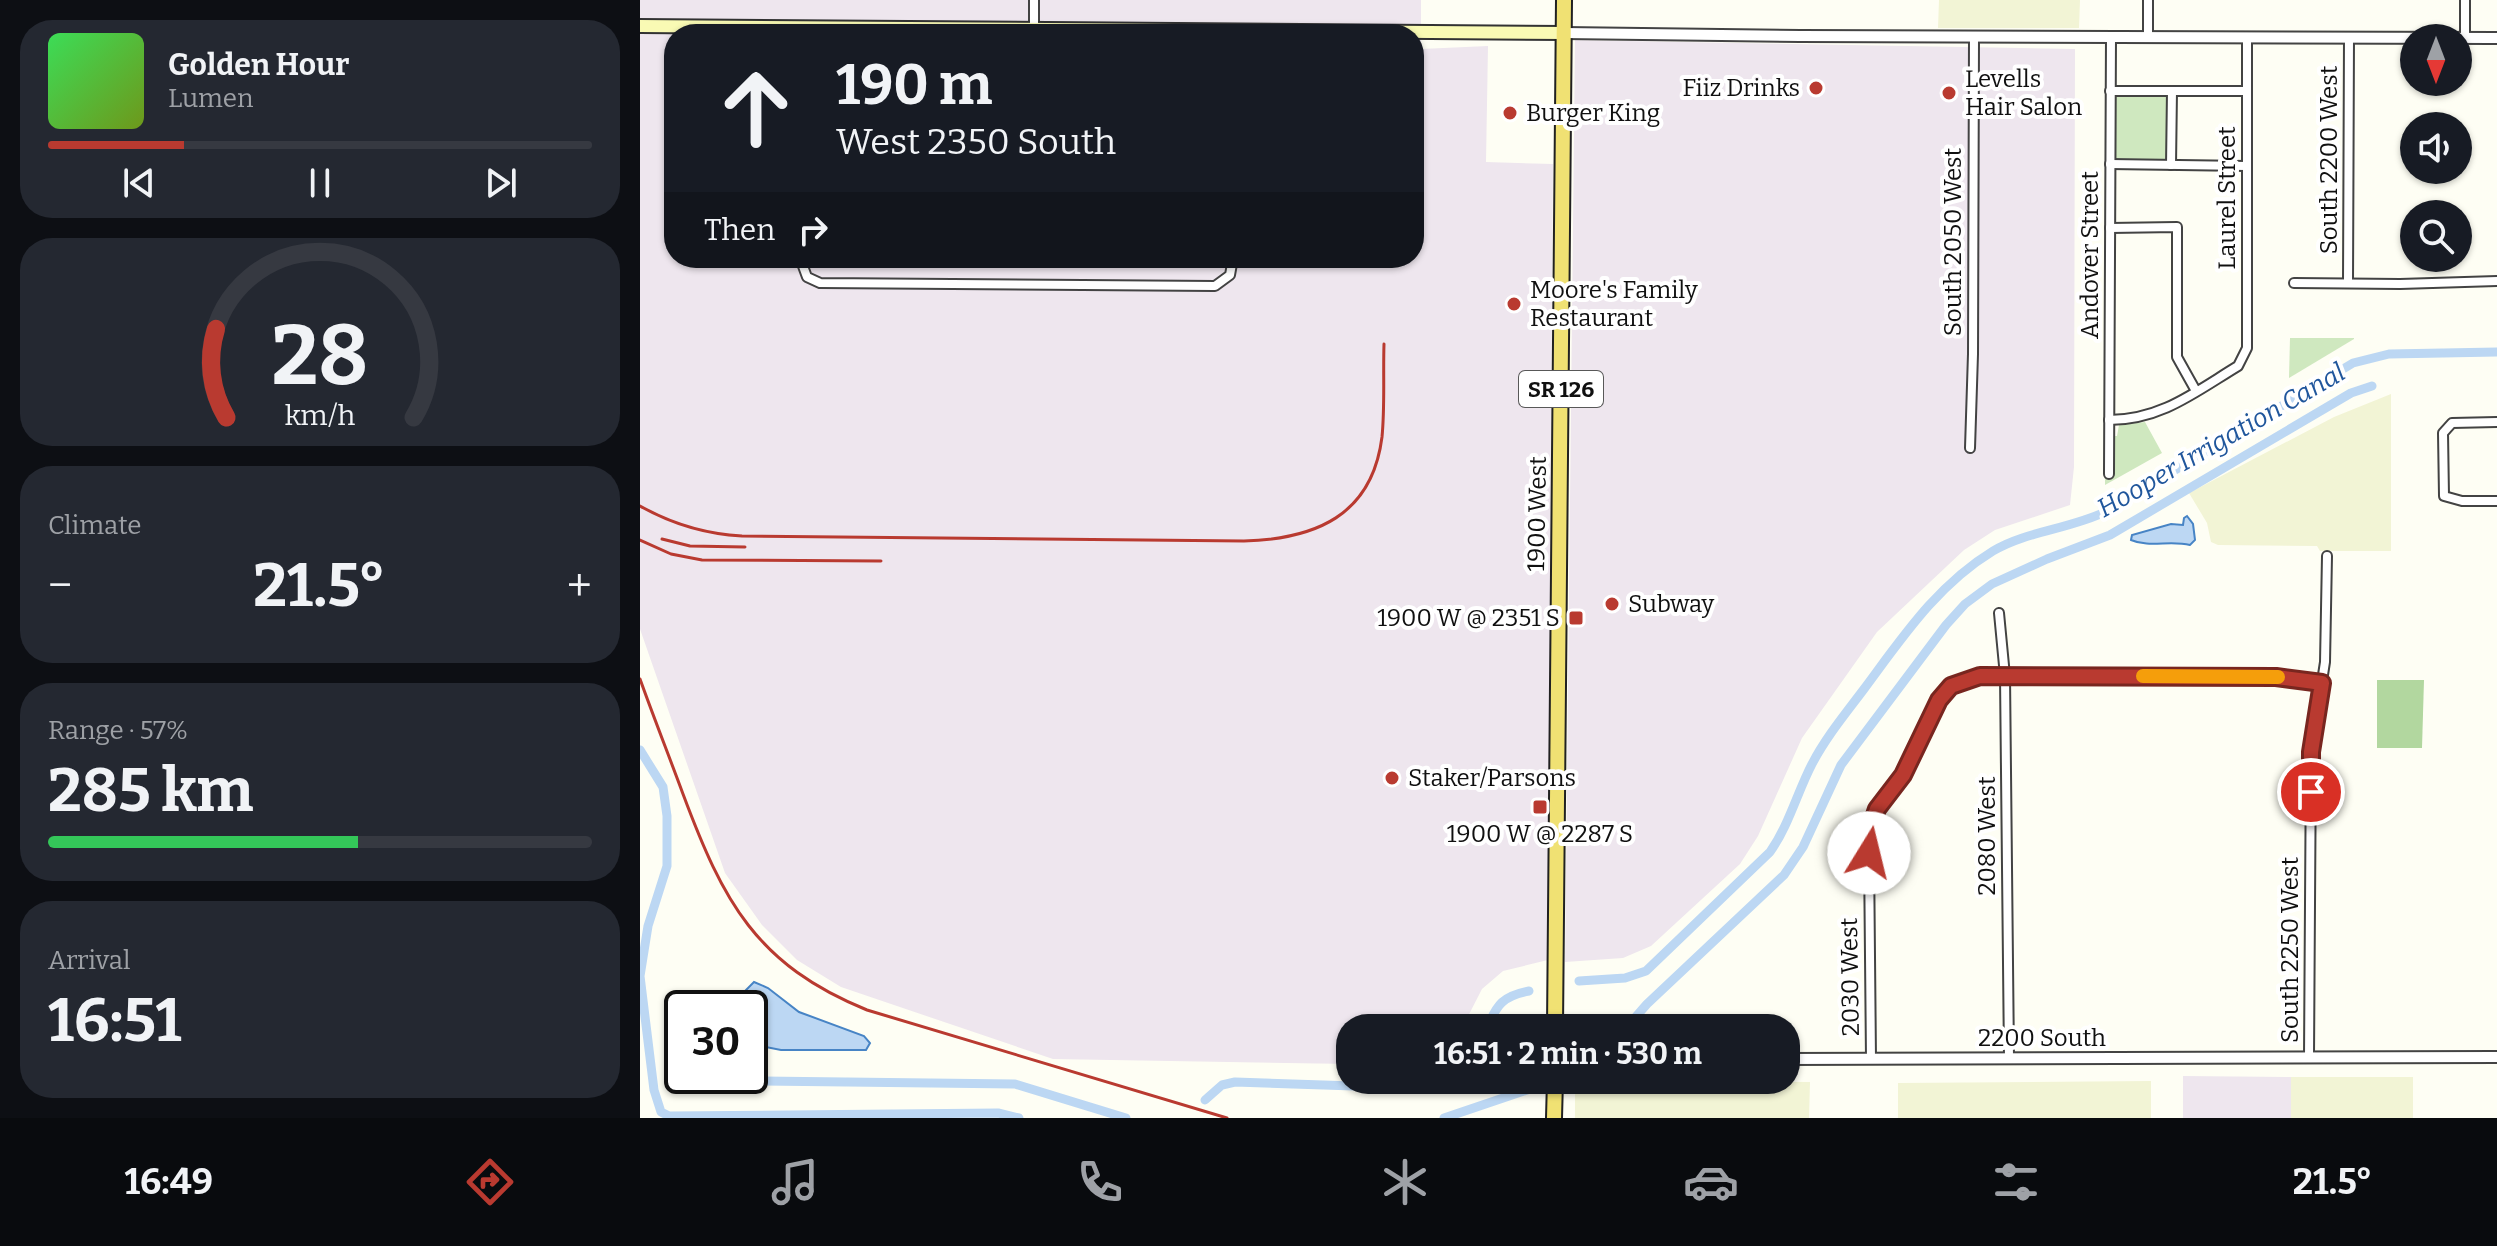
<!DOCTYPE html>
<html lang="en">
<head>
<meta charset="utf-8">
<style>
	:root { --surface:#171b24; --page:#242831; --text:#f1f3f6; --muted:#9ea1a6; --line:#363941; --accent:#b93a30 }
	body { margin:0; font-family:Bitter,serif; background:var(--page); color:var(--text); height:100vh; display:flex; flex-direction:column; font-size:30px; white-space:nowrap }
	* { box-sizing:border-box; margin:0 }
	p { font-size:26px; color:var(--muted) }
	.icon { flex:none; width:44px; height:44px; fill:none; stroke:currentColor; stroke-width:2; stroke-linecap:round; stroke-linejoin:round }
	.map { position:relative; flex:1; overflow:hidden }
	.sheet { display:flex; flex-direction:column; gap:20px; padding:20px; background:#0d0f14; width:640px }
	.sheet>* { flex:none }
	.top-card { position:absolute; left:24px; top:24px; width:760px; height:244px; border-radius:32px; box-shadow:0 2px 6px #0004; background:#171b24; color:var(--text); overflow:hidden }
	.needle { width:52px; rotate:180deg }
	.controls { position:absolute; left:1760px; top:24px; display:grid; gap:16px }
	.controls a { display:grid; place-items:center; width:72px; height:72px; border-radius:50%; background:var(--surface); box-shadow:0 2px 6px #0004; font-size:40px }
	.speed { position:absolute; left:24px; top:990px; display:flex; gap:16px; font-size:40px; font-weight:700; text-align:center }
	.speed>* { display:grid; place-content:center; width:104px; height:104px; border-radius:50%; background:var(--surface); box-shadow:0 2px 6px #0004; line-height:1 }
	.speed .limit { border:4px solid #111; border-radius:12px; background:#fff; color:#111 }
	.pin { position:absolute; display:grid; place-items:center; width:68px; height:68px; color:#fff; margin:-34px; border:4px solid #fff; border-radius:50%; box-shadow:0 2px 8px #0007 }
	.me { position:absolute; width:88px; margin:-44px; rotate:9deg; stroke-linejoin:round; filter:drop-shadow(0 0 6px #0008) }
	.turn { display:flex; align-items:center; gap:28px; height:168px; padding:0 40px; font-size:36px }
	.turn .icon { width:104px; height:104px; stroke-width:2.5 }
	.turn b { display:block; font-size:56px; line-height:68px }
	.then { display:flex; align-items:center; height:76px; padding:0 40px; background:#0003; gap:16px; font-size:30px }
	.big { font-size:60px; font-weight:700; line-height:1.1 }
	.sheet .card { flex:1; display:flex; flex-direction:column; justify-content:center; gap:12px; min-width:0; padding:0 28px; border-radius:32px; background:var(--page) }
	.sheet .dial { align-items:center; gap:0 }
	.dial svg { height:208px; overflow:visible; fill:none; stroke:var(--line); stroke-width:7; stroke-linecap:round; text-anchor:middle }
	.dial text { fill:var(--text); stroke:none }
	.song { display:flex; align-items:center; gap:24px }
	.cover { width:96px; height:96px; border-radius:12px; background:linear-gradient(135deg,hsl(130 70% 55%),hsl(80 70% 35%)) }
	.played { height:8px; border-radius:4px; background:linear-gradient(90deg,var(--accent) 25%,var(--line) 25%) }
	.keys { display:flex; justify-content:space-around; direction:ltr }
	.heat { display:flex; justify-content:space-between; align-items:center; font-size:44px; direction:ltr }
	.charge { height:12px; border-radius:6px; background:linear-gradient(90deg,#34c759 57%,var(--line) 0) }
	.trip { position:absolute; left:696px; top:1014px; width:464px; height:80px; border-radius:32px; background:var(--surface); box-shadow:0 2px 6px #0004; font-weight:700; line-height:80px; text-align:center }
	.menu { display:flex; height:128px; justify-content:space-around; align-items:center; background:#090b0e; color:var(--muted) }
	.menu .icon { width:56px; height:56px }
	.menu .selected { color:var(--accent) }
	.menu b { font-size:36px; color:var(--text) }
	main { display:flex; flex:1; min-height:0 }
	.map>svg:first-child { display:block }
</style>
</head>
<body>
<main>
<section class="sheet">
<div class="card">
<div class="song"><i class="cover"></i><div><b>Golden Hour</b><p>Lumen</p></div></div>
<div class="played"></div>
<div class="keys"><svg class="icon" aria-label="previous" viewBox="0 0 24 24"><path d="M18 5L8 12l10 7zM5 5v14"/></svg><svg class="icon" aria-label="pause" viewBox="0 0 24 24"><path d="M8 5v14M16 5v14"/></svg><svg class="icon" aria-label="next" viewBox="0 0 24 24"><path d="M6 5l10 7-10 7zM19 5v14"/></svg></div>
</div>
<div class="card dial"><svg viewBox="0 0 100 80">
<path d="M14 69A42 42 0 1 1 86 69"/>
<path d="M14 69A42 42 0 0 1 10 35" stroke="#b93a30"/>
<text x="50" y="56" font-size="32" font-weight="700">28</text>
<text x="50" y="72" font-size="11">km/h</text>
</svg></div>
<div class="card"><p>Climate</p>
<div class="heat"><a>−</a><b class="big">21.5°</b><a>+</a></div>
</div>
<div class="card"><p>Range · 57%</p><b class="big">285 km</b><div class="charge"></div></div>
<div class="card"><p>Arrival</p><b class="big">16:51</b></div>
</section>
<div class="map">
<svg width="1857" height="1118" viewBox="0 0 1857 1118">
	<rect width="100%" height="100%" fill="#fefef4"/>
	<!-- industrial -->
	<g fill="#eee6ee" fill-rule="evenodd">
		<path d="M0,0H781V49L848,46L846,162L913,164L908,960L863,971L842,989L822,1028H710V1064L413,1059L201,987L157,960L122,925L85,873L0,629ZM51,32L774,34V258H34V34Z"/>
		<path d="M935,40L1435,49L1434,467L1430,505L1355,530L1324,550L1237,632L1162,738L1118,836L1100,864L1011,946L983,958L925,962Z"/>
		<path d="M1543,1076L1651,1077V1118H1543Z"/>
	</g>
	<!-- farmland -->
	<g fill="#f2f4d5">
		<path d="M1299,0H1440L1439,28H1298Z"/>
		<path d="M1751,394V551H1680L1677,546L1578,545L1571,542L1567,523L1549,493L1694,417Z"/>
		<rect x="1651" y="1077" width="122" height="41"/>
		<path d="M948,1081L1170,1082L1169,1118H935V1090Z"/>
		<path d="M1511,1081V1118H1258V1083Z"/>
	</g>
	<!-- green -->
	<g fill="#cfe8bf">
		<path d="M1529,95V161H1476V96Z"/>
		<path d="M1650,338H1714V339L1649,378Z"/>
		<path d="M1505,422L1522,453L1465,485V478L1472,477L1473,474V436H1477L1479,425Z"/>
	</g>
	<!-- forest -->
	<path fill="#b2d79f" d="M1737,680H1784L1782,748H1737Z"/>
	<!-- water -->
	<g fill="#bcd7f3" stroke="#4784c5" stroke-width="2">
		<path d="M1547,516L1553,524L1555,540L1550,545C1530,540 1509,548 1491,540L1492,535L1531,524L1543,525L1544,518Z"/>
		<path d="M114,982L128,988L159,1012L224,1036L230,1043L226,1050H141L110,1044V1008H95L102,994Z"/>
	</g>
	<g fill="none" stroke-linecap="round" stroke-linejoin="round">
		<!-- canal -->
		<g stroke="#bcd7f3" stroke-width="9">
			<path d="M0,750L23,787L27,816V866L8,926L0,976L14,1090L21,1112L29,1116L358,1113L379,1118"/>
			<path d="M939,981L985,978L1006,971L1130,852C1149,825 1157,793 1172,764C1186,737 1206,713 1224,689C1262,638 1297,585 1353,551C1386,531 1431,529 1467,511L1713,363L1749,354L1857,352"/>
			<path d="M847,1028C857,1004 863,996 889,991"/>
			<path d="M986,1028L1007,1004L1144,875L1163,847L1201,765L1306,625L1325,604L1352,584L1407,559L1470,535L1711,393L1732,386"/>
			<path d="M39,1080L375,1084L486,1118"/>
			<path d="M936,1082L938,1080"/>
			<path d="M565,1100L582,1085L595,1082L805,1089L823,1080"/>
			<path d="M804,1118L893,1088"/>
		</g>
		<defs>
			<g id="minor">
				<path d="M394,0V29"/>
				<path d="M1508,0V37"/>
				<path d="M1825,38V0"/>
				<path d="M1470,91H1607"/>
				<path d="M1470,164L1607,166"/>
				<path d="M1531,165L1532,91"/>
				<path d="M1470,228L1537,227V357L1556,391"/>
				<path d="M160,258L167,277L180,283L575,286L590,275L593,258"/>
				<path d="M1654,283L1760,284L1857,281"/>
				<path d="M1708,283L1709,37"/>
				<path d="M1469,420C1521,420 1555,392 1598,366L1607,348V37"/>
				<path d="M1857,422L1812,423L1803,433L1804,496L1822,501H1857"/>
				<path d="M1330,448L1333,354L1334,37"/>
				<path d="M1469,474L1471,37"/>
				<path d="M1359,613L1365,676L1369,1058"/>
				<path d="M1669,1057L1671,752L1685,662L1687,556"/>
				<path d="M1231,1059L1229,853L1231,827L1237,809L1263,775L1299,700L1311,686L1340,676L1636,677L1682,683"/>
			</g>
			<g id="tertiary">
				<path d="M924,33L1160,36L1857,38"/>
				<path d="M1146,1059L1857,1057"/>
			</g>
			<path id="secondary" d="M0,26L924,33"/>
			<g id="primary">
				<path d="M915,1028L924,0"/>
				<path d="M914,1118L915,1080"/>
			</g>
		</defs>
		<!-- minor casing -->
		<use href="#minor" stroke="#434343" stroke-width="12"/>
		<!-- tertiary casing -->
		<use href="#tertiary" stroke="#434343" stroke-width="14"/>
		<!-- secondary casing -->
		<use href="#secondary" stroke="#323232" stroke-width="16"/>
		<!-- primary casing -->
		<use href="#primary" stroke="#212121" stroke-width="18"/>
		<!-- minor -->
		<use href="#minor" stroke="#fff" stroke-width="8"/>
		<!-- tertiary -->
		<use href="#tertiary" stroke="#fff" stroke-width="10"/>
		<!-- secondary -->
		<use href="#secondary" stroke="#f9fab4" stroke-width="12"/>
		<!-- primary -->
		<use href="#primary" stroke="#f0e173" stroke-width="14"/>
		<!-- rail -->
		<g stroke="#b93a30" stroke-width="3">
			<path d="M0,506C32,524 65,534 102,536L604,541C675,539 732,516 742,437C745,407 743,375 744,344"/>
			<path d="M22,539L50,546L105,547"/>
			<path d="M0,540L31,554L62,560L241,561"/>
			<path d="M0,679C14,718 29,756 43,794C83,901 116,965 227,1010L587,1118"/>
		</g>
	</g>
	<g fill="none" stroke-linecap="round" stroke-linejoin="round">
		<defs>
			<path id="route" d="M1229,853L1231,827L1237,809L1263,775L1299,700L1311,686L1340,676L1636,677L1682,683L1671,752V792"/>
		</defs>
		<!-- route casing -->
		<use href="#route" stroke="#78261f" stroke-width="20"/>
		<!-- route -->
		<use href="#route" stroke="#b93a30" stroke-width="14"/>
		<!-- slow -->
		<path stroke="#f59e0b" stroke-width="14" d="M1503,676L1638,677"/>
	</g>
	<!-- markers -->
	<g fill="#b93a30" stroke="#fff" stroke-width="3">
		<circle cx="1176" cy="88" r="8"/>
		<circle cx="1309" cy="93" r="8"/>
		<circle cx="870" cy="113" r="8"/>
		<circle cx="874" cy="304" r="8"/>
		<circle cx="972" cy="604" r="8"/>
		<rect x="928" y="610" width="16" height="16" rx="4"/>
		<circle cx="752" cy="778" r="8"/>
		<rect x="892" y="799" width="16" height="16" rx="4"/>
	</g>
	<g text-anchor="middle" stroke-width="8" stroke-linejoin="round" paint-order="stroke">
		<!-- shield labels -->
		<rect fill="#fff" stroke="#585858" stroke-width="2" x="879" y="371" width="84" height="36" rx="6"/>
		<g font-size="22" font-weight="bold" fill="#101010">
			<text x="921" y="397">SR 126</text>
		</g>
		<!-- poi labels -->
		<g font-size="24" fill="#101010" stroke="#fff" text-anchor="start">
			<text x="1325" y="87">Levells<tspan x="1325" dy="28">Hair Salon</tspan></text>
			<text x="1160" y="96" text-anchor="end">Fiiz Drinks</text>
			<text x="886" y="121">Burger King</text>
			<text x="890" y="298">Moore's Family<tspan x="890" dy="28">Restaurant</tspan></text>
			<text x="988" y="612">Subway</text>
			<text x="920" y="626" text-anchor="end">1900 W @ 2351 S</text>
			<text x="768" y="786">Staker/Parsons</text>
			<text x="900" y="842" text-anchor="middle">1900 W @ 2287 S</text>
		</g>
		<!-- street labels -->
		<g font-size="24" fill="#101010" stroke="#fff">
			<text transform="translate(1689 160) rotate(-90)" y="8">South 2200 West</text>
			<text transform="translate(1587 198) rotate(-90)" y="8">Laurel Street</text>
			<text transform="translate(1313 242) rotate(-90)" y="8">South 2050 West</text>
			<text transform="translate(1450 255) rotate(-90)" y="8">Andover Street</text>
			<text transform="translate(897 514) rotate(-89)" y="8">1900 West</text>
			<text transform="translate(1347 836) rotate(-90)" y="8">2080 West</text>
			<text transform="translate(1650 950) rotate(-90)" y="8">South 2250 West</text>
			<text transform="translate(1210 977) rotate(-91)" y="8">2030 West</text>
			<text x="1402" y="1046">2200 South</text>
		</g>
		<!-- water labels -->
		<g font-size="26" font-style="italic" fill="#20569c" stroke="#fff">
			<text transform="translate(1581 440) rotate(-30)" y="9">Hooper Irrigation Canal</text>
		</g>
	</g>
</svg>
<div class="controls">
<a><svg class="needle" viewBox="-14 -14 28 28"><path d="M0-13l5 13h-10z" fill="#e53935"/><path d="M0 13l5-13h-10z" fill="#9ea1a6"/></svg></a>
<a><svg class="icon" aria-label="sound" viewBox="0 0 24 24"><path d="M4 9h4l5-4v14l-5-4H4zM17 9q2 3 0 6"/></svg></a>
<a><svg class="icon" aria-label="search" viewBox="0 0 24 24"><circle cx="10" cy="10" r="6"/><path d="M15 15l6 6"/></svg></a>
</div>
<div class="speed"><div class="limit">30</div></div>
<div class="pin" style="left:1671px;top:792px;background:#d93025"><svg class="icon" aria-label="arrive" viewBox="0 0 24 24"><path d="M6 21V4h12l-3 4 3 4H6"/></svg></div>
<svg class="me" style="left:1229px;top:853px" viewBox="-20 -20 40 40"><circle r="19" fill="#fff"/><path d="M0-13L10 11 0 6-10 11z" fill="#b93a30"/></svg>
<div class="trip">16:51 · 2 min · 530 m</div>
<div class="top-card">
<div class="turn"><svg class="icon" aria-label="ahead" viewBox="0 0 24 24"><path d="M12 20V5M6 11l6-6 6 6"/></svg><div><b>190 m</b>West 2350 South</div></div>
<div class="then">Then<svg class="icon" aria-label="right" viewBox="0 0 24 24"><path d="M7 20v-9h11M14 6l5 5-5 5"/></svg></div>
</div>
</div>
</main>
<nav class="menu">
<b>16:49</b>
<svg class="icon selected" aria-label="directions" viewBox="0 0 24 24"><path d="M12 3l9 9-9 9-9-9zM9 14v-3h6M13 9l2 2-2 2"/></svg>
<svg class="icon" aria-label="music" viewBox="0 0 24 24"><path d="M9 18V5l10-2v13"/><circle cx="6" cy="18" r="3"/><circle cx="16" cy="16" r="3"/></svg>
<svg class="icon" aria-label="phone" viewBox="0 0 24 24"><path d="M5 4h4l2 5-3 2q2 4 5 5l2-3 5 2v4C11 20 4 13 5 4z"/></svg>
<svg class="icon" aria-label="climate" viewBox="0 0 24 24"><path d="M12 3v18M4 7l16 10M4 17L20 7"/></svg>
<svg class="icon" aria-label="car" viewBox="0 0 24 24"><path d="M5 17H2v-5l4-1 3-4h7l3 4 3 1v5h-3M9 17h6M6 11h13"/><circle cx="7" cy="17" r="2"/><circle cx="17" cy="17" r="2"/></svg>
<svg class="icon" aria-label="filters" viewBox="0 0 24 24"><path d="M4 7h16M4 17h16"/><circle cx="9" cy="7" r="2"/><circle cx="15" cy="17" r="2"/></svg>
<b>21.5°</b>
</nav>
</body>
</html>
